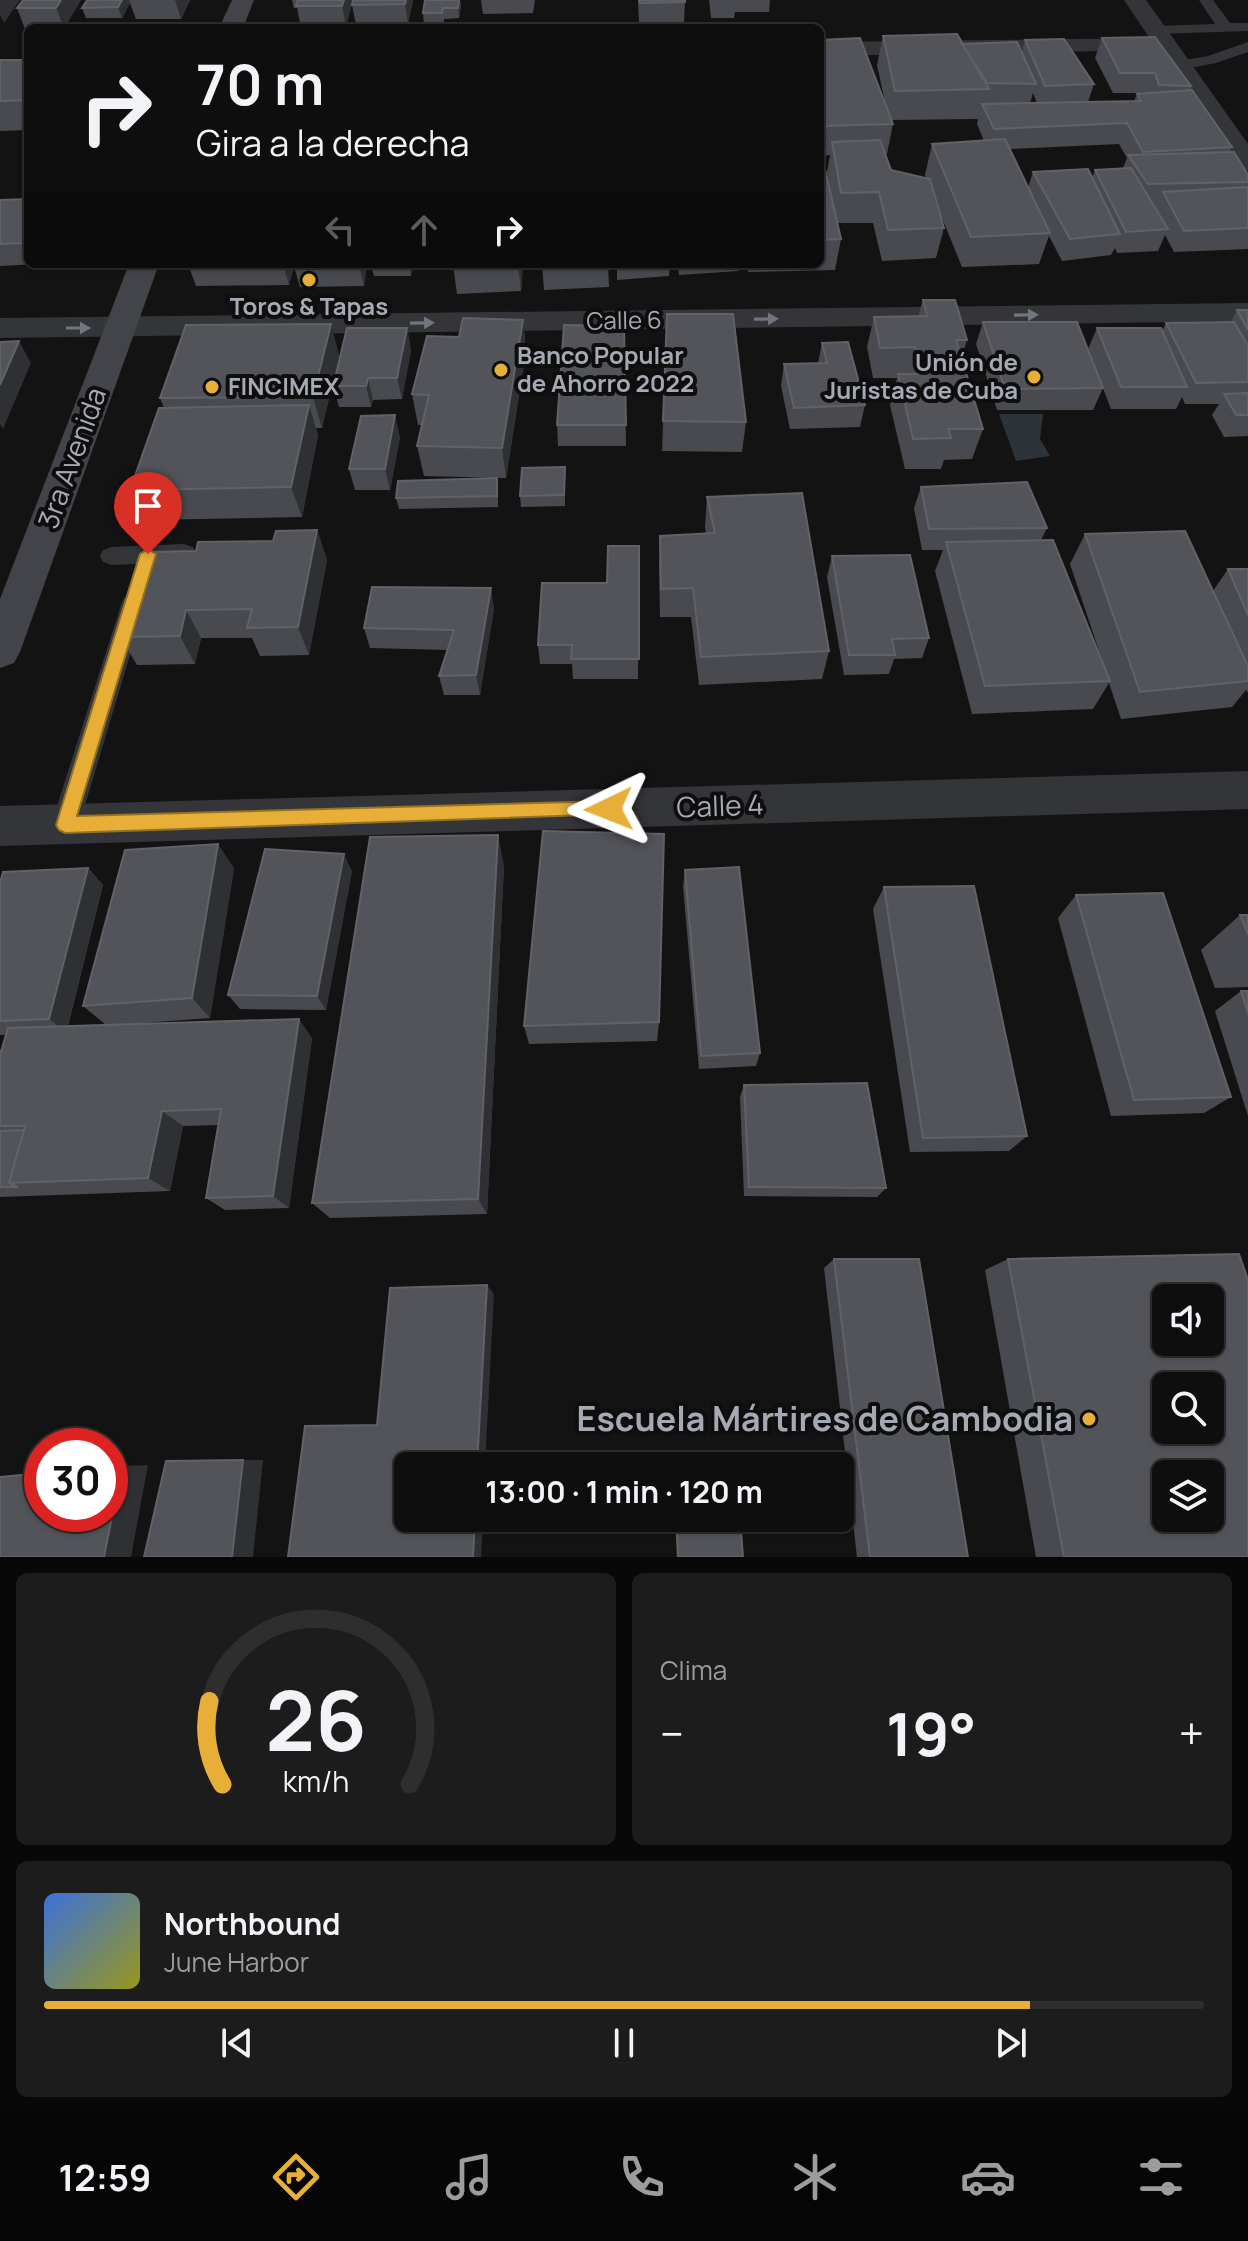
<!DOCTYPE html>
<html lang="es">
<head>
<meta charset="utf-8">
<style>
	:root { --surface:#0e0e0f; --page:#1c1c1d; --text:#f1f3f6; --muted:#9b9c9e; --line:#2e2e2f; --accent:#e7af38 }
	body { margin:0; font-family:Manrope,sans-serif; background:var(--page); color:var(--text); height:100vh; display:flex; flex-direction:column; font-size:30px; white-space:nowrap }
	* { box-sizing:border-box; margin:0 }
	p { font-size:26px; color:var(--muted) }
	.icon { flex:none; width:44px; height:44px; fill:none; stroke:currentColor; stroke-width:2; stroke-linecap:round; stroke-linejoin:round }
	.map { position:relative; height:1557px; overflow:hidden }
	.panel { display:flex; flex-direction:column; gap:16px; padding:16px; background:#080808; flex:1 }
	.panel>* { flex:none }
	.guide { position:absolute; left:24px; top:24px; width:800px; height:244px; border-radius:12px; box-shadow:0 2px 6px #0004,0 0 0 2px var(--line); background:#0e0e0f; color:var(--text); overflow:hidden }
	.buttons { position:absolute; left:1152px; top:1284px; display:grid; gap:16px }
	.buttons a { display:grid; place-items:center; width:72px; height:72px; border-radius:12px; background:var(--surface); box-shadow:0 2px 6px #0004,0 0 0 2px var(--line); font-size:40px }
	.speed { position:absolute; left:24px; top:1428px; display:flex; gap:16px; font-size:40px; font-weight:700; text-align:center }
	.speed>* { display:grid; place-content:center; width:104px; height:104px; border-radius:50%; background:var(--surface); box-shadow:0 2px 6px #0004,0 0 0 2px var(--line); line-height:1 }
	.speed .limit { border:12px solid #d22; background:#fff; color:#111 }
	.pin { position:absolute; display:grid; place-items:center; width:68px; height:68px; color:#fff; margin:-82px -34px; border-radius:50% 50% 50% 0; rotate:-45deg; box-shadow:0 0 8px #0007 }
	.pin .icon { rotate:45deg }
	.me { position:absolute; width:88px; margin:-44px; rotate:268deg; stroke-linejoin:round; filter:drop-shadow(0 0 6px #0008) }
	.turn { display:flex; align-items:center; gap:28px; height:168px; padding:0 40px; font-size:36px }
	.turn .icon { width:104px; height:104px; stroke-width:2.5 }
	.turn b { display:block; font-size:56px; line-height:68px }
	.lanes { display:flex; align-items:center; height:76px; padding:0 40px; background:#0003; justify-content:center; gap:40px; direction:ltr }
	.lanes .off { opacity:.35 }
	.big { font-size:60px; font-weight:700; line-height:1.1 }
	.panel .tile { flex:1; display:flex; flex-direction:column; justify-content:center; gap:12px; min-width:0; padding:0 28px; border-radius:12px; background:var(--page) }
	.panel .dial { align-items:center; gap:0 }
	.dial svg { height:208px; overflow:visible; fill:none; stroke:var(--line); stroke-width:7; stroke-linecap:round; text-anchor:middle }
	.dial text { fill:var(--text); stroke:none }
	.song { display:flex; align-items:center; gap:24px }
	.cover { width:96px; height:96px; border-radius:12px; background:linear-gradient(135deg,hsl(220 70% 55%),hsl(60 70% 35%)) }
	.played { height:8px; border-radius:4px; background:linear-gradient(90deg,var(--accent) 85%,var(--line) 85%) }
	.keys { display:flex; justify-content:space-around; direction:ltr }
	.heat { display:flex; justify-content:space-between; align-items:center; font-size:44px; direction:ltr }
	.panel .tiles { flex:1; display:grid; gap:16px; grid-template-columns:1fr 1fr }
	.tile:last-child { grid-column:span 2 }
	.trip { position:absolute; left:394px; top:1452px; width:460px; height:80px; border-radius:12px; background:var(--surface); box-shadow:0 2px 6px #0004,0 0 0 2px var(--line); font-weight:700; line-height:80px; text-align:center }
	.tab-bar { display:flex; height:128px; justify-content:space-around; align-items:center; background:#060606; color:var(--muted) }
	.tab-bar .icon { width:56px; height:56px }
	.tab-bar .selected { color:var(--accent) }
	.tab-bar b { font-size:36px; color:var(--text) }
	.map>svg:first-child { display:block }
</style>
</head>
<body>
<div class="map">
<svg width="1248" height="1557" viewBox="0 0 1248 1557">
	<rect width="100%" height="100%" fill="#131314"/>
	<!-- water -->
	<path fill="#2c3339" d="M999,414H1043L1040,439L1050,456L1016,461Z"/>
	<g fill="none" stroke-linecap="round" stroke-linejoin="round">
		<!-- service -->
		<g fill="#343539" fill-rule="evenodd">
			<path d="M1199,0H1213L1230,23H1248V31L1156,34L1149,30L1156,26L1215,24Z"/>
			<path d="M1248,42V52L1216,63L1180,70L1172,65L1174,62L1208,56Z"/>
			<path d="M184,544L193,547L196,553L193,559L184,562L112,565L103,562L100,556L103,550L112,547Z"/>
			<path d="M133,596L142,598L145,605L79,825L75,834L65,837L55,834L51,825L121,605L124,598Z"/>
		</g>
		<!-- minor -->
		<g fill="#343539" fill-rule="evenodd">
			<path d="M1159,38L1167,40L1171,45L1167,50L820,56V42Z"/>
			<path d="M1248,303V321L0,338V318Z"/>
			<path d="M1248,771V809L0,846V806Z"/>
		</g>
		<!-- tertiary -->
		<path fill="#343539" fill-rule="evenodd" d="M1124,0H1146L1248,144V171L1238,169Z"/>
		<!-- secondary -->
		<g fill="#424449" fill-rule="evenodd">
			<path d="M232,0H254L243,28H219Z"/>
			<path d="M129,264H159L20,652L14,663L0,668V599Z"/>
		</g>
	</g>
	<!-- wall -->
	<g fill="#494a4f" fill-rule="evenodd">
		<path d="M81,0L64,28L25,29L17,8Z"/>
		<path d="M87,0H190L181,19H136L130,3L122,18H86L82,8Z"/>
		<path d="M292,0H353L346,26L301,27L297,8H294Z"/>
		<path d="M413,0L408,24L356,25L352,5Z"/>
		<path d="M425,0H460L461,7L459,18L444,19V23L424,24L423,13Z"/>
		<path d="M481,0H535L533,13L483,14Z"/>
		<path d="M638,0H685L684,22L639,23Z"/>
		<path d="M709,0H770L769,12H735L734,18H711Z"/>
		<path d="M883,36L962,44L1022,52L1025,40L1094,84L1088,102L1134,101L1137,94L1146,93H1113L1095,58L1102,38L1191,86L1190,90L1232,147L1229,152L1248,175V249L1174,252L1165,235L1158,251L1117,253L1115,248L1111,255L1062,261L1049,236L1039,264L962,267L938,208L944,228L936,258L882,261L873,223H837L841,239L835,270L748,272L747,264H820V40L886,107L877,65ZM1033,93L1037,103H1030ZM978,119L977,124L984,141L932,144L925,175L926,178L891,170L885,154H887L893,124L891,120ZM1119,144L1127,158L1123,168L1095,170L1092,178L1033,172L1028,188L1010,149ZM830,155L827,172L831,195L822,156Z"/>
		<path d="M0,60H28V130L0,131Z"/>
		<path d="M28,199V264H37L0,266V200Z"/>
		<path d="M188,264H367L364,286L300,287L294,266L289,285L196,286Z"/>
		<path d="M371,264H414L411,276H374Z"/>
		<path d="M453,264H523L521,291L457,294Z"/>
		<path d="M542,264H608L609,287L544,290Z"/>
		<path d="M617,264H670L669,276L617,280Z"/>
		<path d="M678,264H740L739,271L679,275Z"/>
		<path d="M923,300L967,340L961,359L983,429L972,459L944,460L941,469H905L890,405L897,378H873L867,347L874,317L918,316Z"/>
		<path d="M1237,310H1248V436L1224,437L1212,415L1219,404H1185L1182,397L1176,409H1111L1088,349L1097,328L1162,331L1166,323L1231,322Z"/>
		<path d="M667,314L746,422L742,452L662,451Z"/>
		<path d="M523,320L526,351L506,478L424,476L417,446L422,425H418L412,394L459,337Z"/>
		<path d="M983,322L1103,388L1093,410H997L976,344Z"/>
		<path d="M624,326L626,446H558L557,425Z"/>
		<path d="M407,328L411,350L402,399L373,400L371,407H339L333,386Z"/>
		<path d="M822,343L865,405L860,427L790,429L781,386L784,364L818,363Z"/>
		<path d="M339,355L322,428H316L318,435L302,517L145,520L130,490L164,408L160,398Z"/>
		<path d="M400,437L390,490H355L349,469Z"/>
		<path d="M565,467V506L521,507L520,496Z"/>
		<path d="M497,478L498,489V507L399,509L396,498Z"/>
		<path d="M921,487L1047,528L1041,540L1103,663L1070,564L1085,534L1213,591L1228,569H1248V693L1246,690L1232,707L1121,719L1109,683L1093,709L972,714L935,571L943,550H922L914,508Z"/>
		<path d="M707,497L829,651L822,679L699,685L691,617H660L659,565L660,536L706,534L705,527Z"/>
		<path d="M317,530L327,560L309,655L260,656L252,638H201L195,664L137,665L120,637L196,551L273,541Z"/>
		<path d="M639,546L638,679H573L572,664H540L538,645L607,583Z"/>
		<path d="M832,556L929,638L922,658L894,659L889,674L844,675L827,577Z"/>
		<path d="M494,608L480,695H444L439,676L448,650L370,648L364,628Z"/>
		<path d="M504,865L487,1214L330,1218L312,1203Z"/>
		<path d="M88,868L103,885L68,1026L106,1025L83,1006L234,868L210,1018L116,1025L312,1038L289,1208L225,1210L206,1198L218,1125L183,1126L170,1191L0,1197V1050H2L6,1035H0V883Z"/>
		<path d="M685,870L760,1053L756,1066L699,1069L683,886Z"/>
		<path d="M352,871L326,1010L240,1009L228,995Z"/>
		<path d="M884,887L1027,1136L1009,1151L910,1152L873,909Z"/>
		<path d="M1076,895L1231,1097L1204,1113L1111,1116L1058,918Z"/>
		<path d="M1240,915H1248V987L1215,988L1201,950Z"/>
		<path d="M1241,991H1248V1116L1215,1011Z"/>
		<path d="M659,1022L657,1041L529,1044L524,1026Z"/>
		<path d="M744,1085L886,1188L877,1197L744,1196L740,1097Z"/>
		<path d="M834,1259L968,1557H857L824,1268Z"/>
		<path d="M1008,1259L1248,1557H1036L985,1270Z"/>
	</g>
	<!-- shaded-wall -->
	<g fill="#2f3033">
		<path d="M0,0H20L4,23L0,15Z"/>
		<path d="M61,0H81L64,28L56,8Z"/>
		<path d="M122,0H129L130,3L122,18L118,7Z"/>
		<path d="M175,0H190L181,19Z"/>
		<path d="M344,0H353L346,26L342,6Z"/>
		<path d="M406,0H413L408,24L405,4Z"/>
		<path d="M459,0L461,7L459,18L458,8Z"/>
		<path d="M283,264H294L289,285Z"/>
		<path d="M359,264H367L364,286L359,265Z"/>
		<path d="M409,264H414L411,276Z"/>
		<path d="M518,264H523L521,291Z"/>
		<path d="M523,320L526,351L506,478L502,448Z"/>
		<path d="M331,324L339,355L322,428L313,397Z"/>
		<path d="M407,328L411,350L402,399L397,378Z"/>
		<path d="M19,341L31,363L3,429L0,424V385Z"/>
		<path d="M368,378L373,400L371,407L366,386Z"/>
		<path d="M309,405L318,435L302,517L291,487Z"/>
		<path d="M395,415L400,437L390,490L385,469Z"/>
		<path d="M317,530L327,560L309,655L298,627Z"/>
		<path d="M491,588L494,608L480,695L476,675Z"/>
		<path d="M186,610L201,638L195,664L180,636Z"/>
		<path d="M498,835L504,865L487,1214L478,1199Z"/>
		<path d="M218,844L234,868L210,1018L192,998Z"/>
		<path d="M344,854L352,871L326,1010L317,996Z"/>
		<path d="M88,868L103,885L66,1032L49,1019Z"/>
		<path d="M299,1019L312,1038L289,1208L273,1196Z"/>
		<path d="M162,1111L183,1126L170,1191L148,1178Z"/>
		<path d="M487,1285L494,1294L485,1466H477Z"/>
		<path d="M243,1460H263L253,1557H232Z"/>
		<path d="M148,1465L131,1557H104L122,1466Z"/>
		<path d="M475,1518H483L481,1557H473Z"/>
	</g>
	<!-- building -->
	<g fill="#53545a" stroke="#606268" stroke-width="2" fill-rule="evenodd">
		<path d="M23,0H61L56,8H17Z"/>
		<path d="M87,0H122L118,7L82,8Z"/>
		<path d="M298,0H344L342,6H296Z"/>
		<path d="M353,0H406L405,4L352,5Z"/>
		<path d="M425,0H459L458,8H443L442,13H423Z"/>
		<path d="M639,0H685V2L640,3Z"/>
		<path d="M957,34L989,89L895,91L883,36Z"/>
		<path d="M1155,37L1191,86L1159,85L1155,73H1120L1102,38Z"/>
		<path d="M860,38L893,124L823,126L820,114V40Z"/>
		<path d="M1064,39L1094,84L1045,86L1025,40Z"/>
		<path d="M1017,42L1036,84L987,83L962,44Z"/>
		<path d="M0,60H28V100L0,101Z"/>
		<path d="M1192,90L1232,147L1143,152L1127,123L994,129L982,104L1141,101L1137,94Z"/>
		<path d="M1005,139L1050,233L971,237L932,144Z"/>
		<path d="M880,140L891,170L930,179L944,228L888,230L879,192L841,193L832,142Z"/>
		<path d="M820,147L841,239L820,240Z"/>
		<path d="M1234,152L1248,175V182L1148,184L1128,155Z"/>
		<path d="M1131,168L1168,229L1126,232L1095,170Z"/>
		<path d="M1088,169L1120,234L1070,239L1033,172Z"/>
		<path d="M1248,187V228L1184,231L1163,192Z"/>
		<path d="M28,199V239L26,243L0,244V200Z"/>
		<path d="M923,300H955L967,340H956L983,429H948L951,438L913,439L898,374H922L915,347L880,348L874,317L927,316Z"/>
		<path d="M1237,310H1248V330Z"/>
		<path d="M667,314H733L746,422L663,421Z"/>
		<path d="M463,318L523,320L502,448L417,446L429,395L412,394L427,336L459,337Z"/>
		<path d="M983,322H1077L1103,388L1005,389Z"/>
		<path d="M1234,322L1248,346V382L1196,383L1166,323Z"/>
		<path d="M331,324L313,397L160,398L186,325Z"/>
		<path d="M564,325L624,326L626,425H557Z"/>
		<path d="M347,328H407L397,378H368L366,386H333Z"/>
		<path d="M1097,328H1161L1187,387H1121Z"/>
		<path d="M19,341L0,385V342Z"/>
		<path d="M848,342L865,405L794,408L784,364L827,363L822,343Z"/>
		<path d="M1248,393V415H1236L1224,394Z"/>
		<path d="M309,405L291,487L130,490L159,408Z"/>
		<path d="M395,415L385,469H349L361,416Z"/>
		<path d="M565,467L564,495L520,496L522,468Z"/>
		<path d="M497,478V496L396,498L398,481Z"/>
		<path d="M1027,482L1047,528L929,529L921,487Z"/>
		<path d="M802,493L829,651L701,657L693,588L661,589L660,536L715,533L707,497Z"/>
		<path d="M317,530L298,627L247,628L252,609L186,610L180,636L120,637L148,552L196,551L198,542L273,541L276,531Z"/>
		<path d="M1185,531L1248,666V681L1140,692L1085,534Z"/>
		<path d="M1053,540L1110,681L985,686L946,542Z"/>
		<path d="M608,546H639V659H571L572,645H538L542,583H607Z"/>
		<path d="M910,555L929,638L892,639L895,655H849L832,556Z"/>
		<path d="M1228,569H1248V615Z"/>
		<path d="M372,587L491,588L476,675L439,676L454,630L364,628Z"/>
		<path d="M543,831L664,834L659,1022L524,1026Z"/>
		<path d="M498,835L478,1199L312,1203L370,837Z"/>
		<path d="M218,844L192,998L83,1006L125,850Z"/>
		<path d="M265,849L344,854L317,996L228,995Z"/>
		<path d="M739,867L760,1053L701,1056L685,870Z"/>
		<path d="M88,868L49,1019L0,1021V883L3,872Z"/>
		<path d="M974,886L1027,1136L923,1138L884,887Z"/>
		<path d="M1163,893L1231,1097L1134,1100L1076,895Z"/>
		<path d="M1240,915H1248V934Z"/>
		<path d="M1241,991H1248V1013Z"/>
		<path d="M299,1019L273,1196L206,1198L221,1109L162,1111L148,1178L9,1183L25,1126H0V1055L8,1028Z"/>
		<path d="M867,1083L886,1188L749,1187L744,1085Z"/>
		<path d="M24,1130L9,1183L18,1187H0V1131Z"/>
		<path d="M1239,1254L1248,1280V1557H1064L1008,1259ZM1166,1298H1210V1342H1166ZM1166,1386H1210V1430H1166ZM1166,1474H1210V1518H1166Z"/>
		<path d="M834,1259H919L968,1557H870Z"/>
		<path d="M487,1285L477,1466H408V1518H475L473,1557H288L305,1426L377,1425L390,1288Z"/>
		<path d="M243,1460L232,1557H144L166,1461Z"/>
		<path d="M122,1466L104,1557H0V1477L42,1473V1514H110V1467Z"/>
		<path d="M676,1518H740L743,1557H678Z"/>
	</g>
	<!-- one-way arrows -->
	<defs><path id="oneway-solid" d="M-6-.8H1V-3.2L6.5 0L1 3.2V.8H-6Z" transform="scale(2)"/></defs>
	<g fill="#72757d">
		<use href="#oneway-solid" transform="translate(1026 315) rotate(-1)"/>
		<use href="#oneway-solid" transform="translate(766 319) rotate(-1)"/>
		<use href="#oneway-solid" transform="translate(422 323) rotate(-1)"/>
		<use href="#oneway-solid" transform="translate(78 328)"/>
	</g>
	<!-- route -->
	<path fill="#e7af38" stroke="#967224" stroke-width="2" d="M148,549L156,554L77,816L609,801L615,803L618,809L615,814L65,833L59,830L56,825L140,554Z"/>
	<!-- markers -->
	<g fill="#e7af38" stroke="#0e0e0f" stroke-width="3">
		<circle cx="309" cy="280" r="8"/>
		<circle cx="501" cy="370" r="8"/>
		<circle cx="1034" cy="377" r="8"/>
		<circle cx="212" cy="387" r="8"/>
		<circle cx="1089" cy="1419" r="8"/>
	</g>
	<g text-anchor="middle" stroke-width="8" stroke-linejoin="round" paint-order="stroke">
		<!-- far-poi labels -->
		<g font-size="24" font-weight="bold" fill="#a5a9b4" stroke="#0e0e0f" text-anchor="start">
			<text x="309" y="315" text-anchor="middle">Toros &amp; Tapas</text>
			<text x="517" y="364">Banco Popular<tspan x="517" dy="28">de Ahorro 2022</tspan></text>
			<text x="1018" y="371" text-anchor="end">Unión de<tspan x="1018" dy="28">Juristas de Cuba</tspan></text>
			<text x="228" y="395">FINCIMEX</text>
		</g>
		<!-- far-street labels -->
		<g font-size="24" fill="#a5a9b4" stroke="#0e0e0f">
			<text transform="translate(624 321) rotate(-1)" y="8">Calle 6</text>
		</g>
		<!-- street labels -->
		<g font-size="28" fill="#a5a9b4" stroke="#0e0e0f">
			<text transform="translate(72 458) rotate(-70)" y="10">3ra Avenida</text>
			<text transform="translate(720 806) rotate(-2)" y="10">Calle 4</text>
		</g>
		<!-- near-poi labels -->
		<g font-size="34" font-weight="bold" fill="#a5a9b4" stroke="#0e0e0f" text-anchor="end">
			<text x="1073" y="1431">Escuela Mártires de Cambodia</text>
		</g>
	</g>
</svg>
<div class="buttons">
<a><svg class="icon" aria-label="sound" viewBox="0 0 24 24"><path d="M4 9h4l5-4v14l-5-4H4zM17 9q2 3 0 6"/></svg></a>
<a><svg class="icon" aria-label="search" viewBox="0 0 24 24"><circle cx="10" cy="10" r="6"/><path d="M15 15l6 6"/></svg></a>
<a><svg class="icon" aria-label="layers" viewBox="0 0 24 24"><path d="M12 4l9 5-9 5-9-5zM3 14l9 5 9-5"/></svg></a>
</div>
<div class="speed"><div class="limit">30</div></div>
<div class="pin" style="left:148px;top:554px;background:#d93025"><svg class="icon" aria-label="arrive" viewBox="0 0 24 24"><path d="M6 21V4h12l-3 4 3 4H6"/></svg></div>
<svg class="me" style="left:609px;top:809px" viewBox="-20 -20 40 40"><path d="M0-17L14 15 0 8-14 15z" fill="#e7af38" stroke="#fff" stroke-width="4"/></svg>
<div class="trip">13:00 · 1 min · 120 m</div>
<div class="guide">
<div class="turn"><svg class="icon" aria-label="right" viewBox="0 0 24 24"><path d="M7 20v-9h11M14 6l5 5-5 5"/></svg><div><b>70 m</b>Gira a la derecha</div></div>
<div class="lanes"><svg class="icon off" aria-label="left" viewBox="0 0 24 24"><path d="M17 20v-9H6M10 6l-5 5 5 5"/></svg><svg class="icon off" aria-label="ahead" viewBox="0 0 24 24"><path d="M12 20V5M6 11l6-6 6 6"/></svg><svg class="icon" aria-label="right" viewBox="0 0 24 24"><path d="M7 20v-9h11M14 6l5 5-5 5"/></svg></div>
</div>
</div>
<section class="panel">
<div class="tiles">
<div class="tile dial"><svg viewBox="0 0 100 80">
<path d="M14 69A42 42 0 1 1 86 69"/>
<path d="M14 69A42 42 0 0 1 9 37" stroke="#e7af38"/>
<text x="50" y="56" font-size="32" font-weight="700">26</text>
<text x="50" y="72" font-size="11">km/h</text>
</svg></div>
<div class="tile"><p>Clima</p>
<div class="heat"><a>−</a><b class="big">19°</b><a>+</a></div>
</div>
<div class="tile">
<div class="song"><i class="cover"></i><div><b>Northbound</b><p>June Harbor</p></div></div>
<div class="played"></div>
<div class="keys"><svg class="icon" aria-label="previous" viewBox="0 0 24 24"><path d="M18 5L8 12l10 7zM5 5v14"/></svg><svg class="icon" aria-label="pause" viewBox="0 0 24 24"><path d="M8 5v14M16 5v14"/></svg><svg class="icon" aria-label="next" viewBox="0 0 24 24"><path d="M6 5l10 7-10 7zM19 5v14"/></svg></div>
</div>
</div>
</section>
<nav class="tab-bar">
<b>12:59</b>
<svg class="icon selected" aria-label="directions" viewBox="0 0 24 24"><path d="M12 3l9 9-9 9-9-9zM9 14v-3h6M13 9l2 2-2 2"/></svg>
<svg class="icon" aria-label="music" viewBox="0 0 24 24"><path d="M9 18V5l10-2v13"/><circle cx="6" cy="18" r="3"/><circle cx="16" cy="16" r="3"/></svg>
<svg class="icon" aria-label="phone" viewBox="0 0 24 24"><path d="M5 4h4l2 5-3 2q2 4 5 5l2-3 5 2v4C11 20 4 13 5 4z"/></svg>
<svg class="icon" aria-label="climate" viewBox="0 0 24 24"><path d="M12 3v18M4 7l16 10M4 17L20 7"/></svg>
<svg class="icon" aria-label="car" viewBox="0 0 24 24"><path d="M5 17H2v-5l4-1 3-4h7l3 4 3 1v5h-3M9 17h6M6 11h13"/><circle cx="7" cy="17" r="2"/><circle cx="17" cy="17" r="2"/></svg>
<svg class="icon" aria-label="filters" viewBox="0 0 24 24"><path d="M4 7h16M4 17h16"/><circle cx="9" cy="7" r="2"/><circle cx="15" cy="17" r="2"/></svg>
</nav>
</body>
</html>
